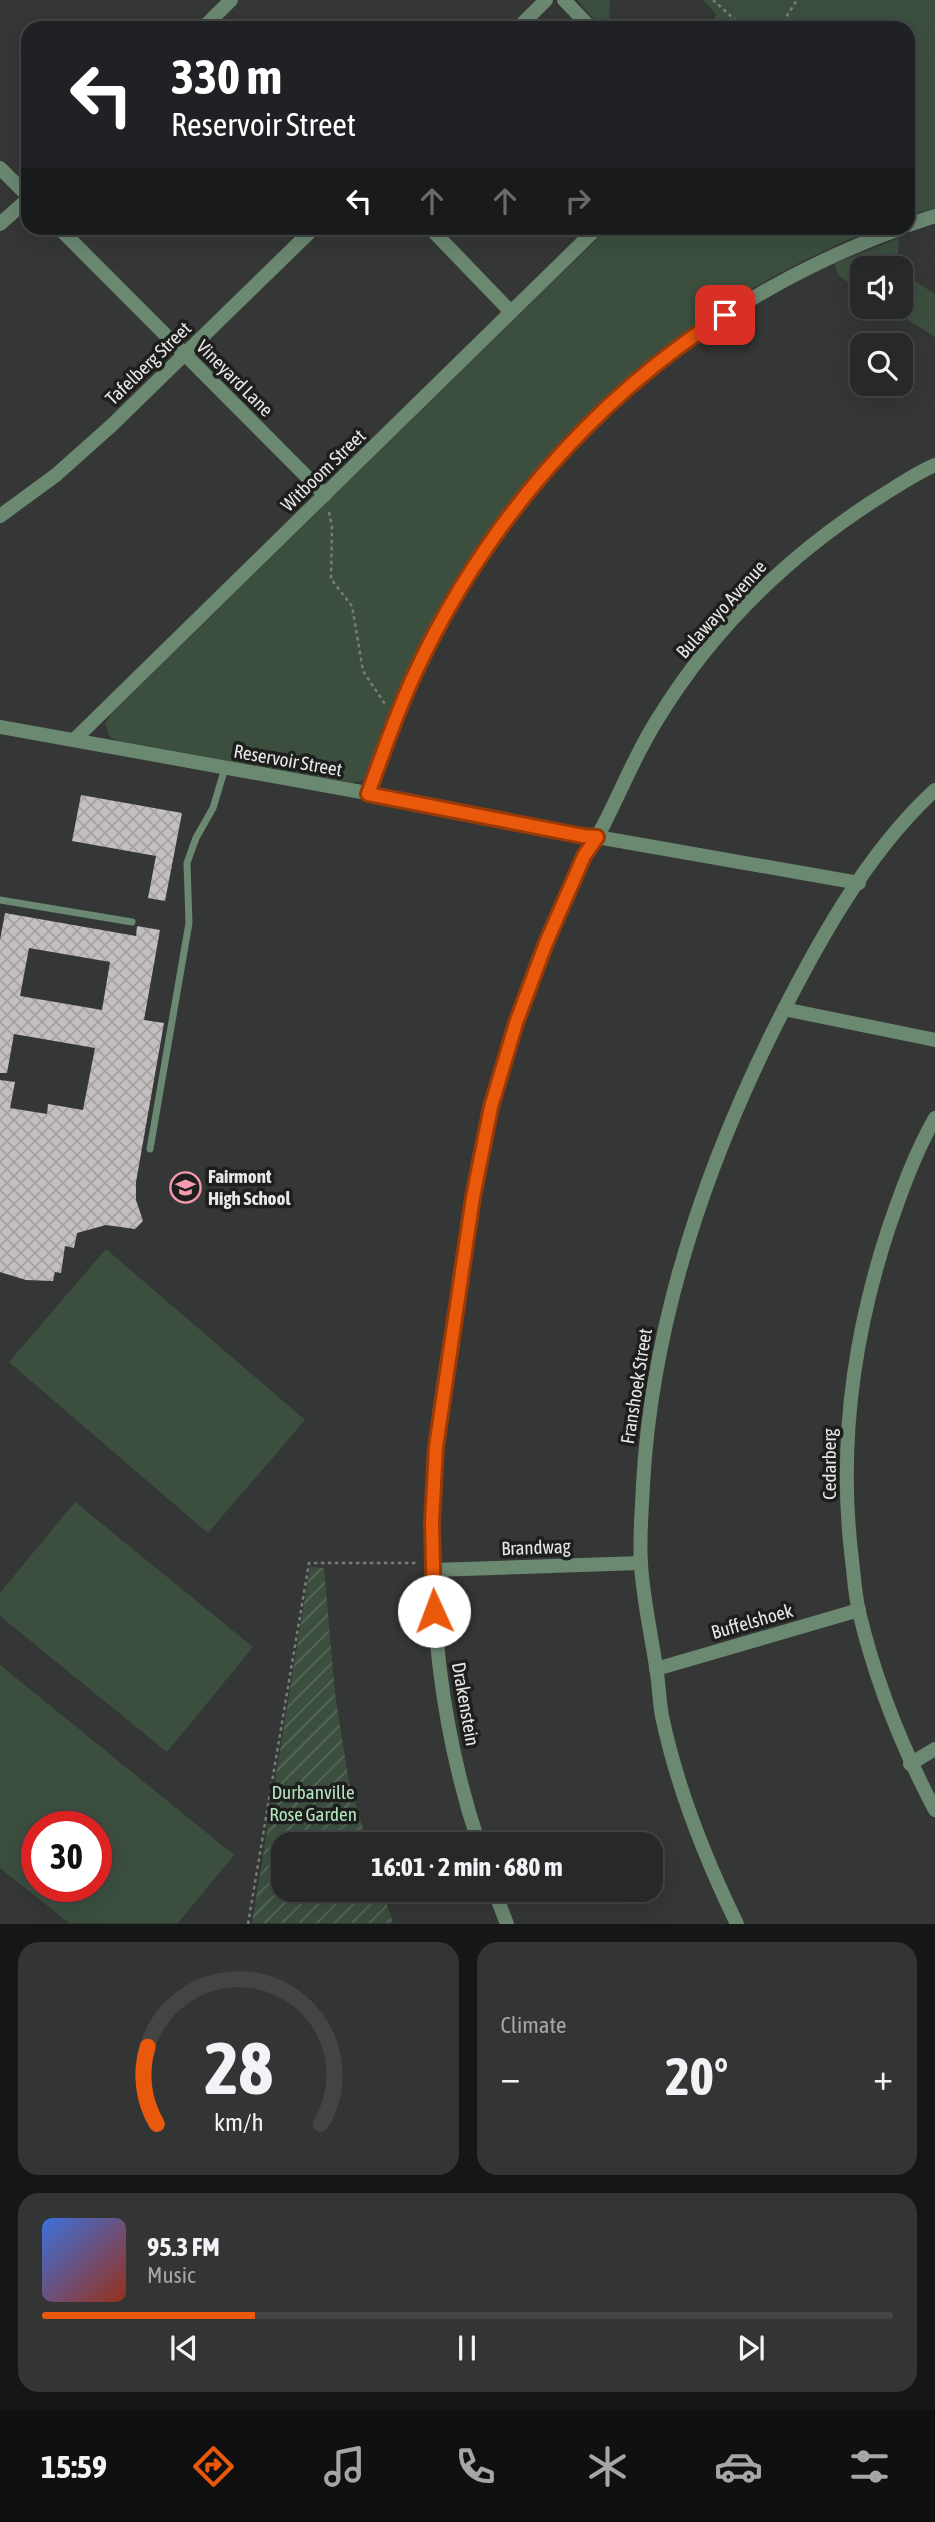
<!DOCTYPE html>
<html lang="en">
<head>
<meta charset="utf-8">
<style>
	:root { --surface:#272928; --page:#333534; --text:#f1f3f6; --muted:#a4a6a8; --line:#434545; --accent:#ea580c }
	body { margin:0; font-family:"Asap Condensed",sans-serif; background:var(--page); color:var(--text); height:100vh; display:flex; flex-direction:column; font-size:26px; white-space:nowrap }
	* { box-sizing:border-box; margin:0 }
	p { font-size:23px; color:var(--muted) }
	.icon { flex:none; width:38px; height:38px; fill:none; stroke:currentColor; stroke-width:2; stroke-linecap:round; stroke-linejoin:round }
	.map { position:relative; height:1924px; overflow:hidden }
	.sheet { display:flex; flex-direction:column; gap:18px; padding:18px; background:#151716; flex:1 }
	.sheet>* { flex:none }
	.guide { position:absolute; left:21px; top:21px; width:894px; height:214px; border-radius:21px; box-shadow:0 7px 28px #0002,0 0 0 2px var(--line); background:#202124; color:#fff; overflow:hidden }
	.buttons { position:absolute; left:850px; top:256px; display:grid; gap:14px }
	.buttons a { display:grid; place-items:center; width:63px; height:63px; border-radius:14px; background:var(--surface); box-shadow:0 7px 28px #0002,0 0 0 2px var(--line); font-size:35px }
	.speed { position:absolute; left:21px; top:1811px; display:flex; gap:14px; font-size:35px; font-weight:700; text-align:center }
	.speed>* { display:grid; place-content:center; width:91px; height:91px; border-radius:50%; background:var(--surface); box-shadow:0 7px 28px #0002,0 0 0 2px var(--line); line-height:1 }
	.speed .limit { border:10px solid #d22; background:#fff; color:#111 }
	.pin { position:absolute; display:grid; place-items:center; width:60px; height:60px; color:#fff; margin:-30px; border-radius:14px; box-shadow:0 4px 10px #0006 }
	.me { position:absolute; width:77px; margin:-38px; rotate:358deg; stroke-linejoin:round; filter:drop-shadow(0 0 5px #0008) }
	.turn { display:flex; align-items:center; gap:24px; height:147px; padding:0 35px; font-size:32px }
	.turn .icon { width:91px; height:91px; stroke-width:2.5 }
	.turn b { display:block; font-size:49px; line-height:60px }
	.lanes { display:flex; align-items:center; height:66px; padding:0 35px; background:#0003; justify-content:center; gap:35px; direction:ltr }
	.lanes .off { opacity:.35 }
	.big { font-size:52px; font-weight:700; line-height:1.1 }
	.sheet .widget { flex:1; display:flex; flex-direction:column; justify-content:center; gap:10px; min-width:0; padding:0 24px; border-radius:21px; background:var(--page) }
	.sheet .dial { align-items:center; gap:0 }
	.dial svg { height:182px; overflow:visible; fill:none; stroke:var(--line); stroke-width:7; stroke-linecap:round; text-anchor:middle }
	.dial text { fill:var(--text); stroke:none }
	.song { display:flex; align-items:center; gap:21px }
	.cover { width:84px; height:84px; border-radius:10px; background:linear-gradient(135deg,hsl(220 70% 55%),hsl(10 70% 35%)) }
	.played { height:7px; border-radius:4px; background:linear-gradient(90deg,var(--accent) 25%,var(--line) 25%) }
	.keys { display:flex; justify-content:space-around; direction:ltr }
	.heat { display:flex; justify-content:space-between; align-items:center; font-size:38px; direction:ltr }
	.sheet .tiles { flex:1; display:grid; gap:18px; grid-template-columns:1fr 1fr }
	.widget:last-child { grid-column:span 2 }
	.trip { position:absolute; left:271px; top:1832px; width:392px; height:70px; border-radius:21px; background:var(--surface); box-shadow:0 7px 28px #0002,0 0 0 2px var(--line); font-weight:700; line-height:70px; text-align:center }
	.dock { display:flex; height:112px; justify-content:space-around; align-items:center; background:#101010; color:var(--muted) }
	.dock .icon { width:49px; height:49px }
	.dock .selected { color:var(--accent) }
	.dock b { font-size:32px; color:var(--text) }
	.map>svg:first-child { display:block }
</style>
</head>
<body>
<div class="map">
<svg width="935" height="1924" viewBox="0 0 935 1924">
	<defs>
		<pattern id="garden-furrows" width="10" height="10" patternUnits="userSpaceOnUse" patternTransform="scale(1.75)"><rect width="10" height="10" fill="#3c4f3f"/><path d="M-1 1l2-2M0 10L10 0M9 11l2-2" fill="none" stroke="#58685b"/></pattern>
		<pattern id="building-cross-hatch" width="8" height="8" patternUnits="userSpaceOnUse" patternTransform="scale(1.75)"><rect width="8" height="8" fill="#c4bfbf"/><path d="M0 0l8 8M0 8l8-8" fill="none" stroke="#a4a1a0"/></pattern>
	</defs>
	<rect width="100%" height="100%" fill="#343735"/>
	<!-- green -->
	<g fill="#3c4f3f" fill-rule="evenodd">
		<path d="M577,0H610L609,27L602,28Z"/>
		<path d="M703,0H935V208L908,216V28H705L717,15Z"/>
		<path d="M608,228H878C630,323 452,525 367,775L362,781L352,783L119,741L110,737L105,724L111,714Z"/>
		<path d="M899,238L897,268H863V292L839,276L834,264Z"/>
		<path d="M901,272L935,294V337L886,306H901Z"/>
		<path d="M106,1249L305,1420L208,1533L9,1362Z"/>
		<path d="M75,1502L253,1647L167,1752L0,1616V1593Z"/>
		<path d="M0,1665L234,1855L178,1923H69L0,1868ZM96,1827V1886H37V1827Z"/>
	</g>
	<!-- garden -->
	<path fill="url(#garden-furrows)" d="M310,1567L324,1568L335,1694L349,1782L368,1844H284V1890H382L393,1923H252Z"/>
	<!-- building -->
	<g fill="url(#building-cross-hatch)" fill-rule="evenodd">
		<path d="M81,795L182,813L165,901L148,898L156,856L72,841Z"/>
		<path d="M5,913L136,936L137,926L160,930L144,1020L164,1023L136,1182V1200L143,1221L135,1229L106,1225L77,1233L74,1248L65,1246L61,1273L55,1272L53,1281L26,1280L0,1272V1080L15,1082L10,1108L47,1114L48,1104L83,1110L95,1048L14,1034L7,1073H0V940ZM29,948L110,962L102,1010L20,996Z"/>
	</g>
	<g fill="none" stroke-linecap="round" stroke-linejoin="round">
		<!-- path -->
		<g stroke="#7a7c7a" stroke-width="2.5" stroke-dasharray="3.5 3.5" stroke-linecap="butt">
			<path d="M713,0L744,28"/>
			<path d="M779,28L797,0"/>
			<path d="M329,512L332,526L331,579L352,606L363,671L385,704"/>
			<path d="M248,1924L309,1563H417"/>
		</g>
		<!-- service -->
		<g stroke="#6b8871" stroke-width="7">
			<path d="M0,900L132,922"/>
			<path d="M150,1149L189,923L187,863L196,838L213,808L225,768"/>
		</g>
		<!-- minor -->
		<g stroke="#6b8871" stroke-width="14">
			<path d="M564,0L591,28"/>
			<path d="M203,28L231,0"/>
			<path d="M518,28L546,0"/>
			<path d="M0,168L28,196"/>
			<path d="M0,224L28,199"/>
			<path d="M908,225L935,216"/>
			<path d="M59,228L325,495"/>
			<path d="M430,228L511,312"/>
			<path d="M0,516L56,475L112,425L314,228"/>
			<path d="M0,727L417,802L583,836L597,837L859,883"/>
			<path d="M75,739L597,228"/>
			<path d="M368,794C383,753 397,711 416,670C513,465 687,305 902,228"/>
			<path d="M784,1009L935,1040"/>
			<path d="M935,1118C915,1153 901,1192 888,1230C853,1337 838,1448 852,1560C854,1577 855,1595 859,1612C876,1682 902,1748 935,1810"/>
			<path d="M433,1570L640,1563"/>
			<path d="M656,1669L859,1610"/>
			<path d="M910,1764L935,1749"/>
			<path d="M479,1844C437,1719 426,1583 435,1452C439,1400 450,1348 457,1297C467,1233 475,1168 491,1105C514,1021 544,935 584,857C590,846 598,836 604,824C622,789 636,753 657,720C713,628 791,553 881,496C899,485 916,473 935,465"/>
			<path d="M494,1890L507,1924"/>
			<path d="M737,1924C705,1858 677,1788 662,1716C659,1700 659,1683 656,1667C651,1633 643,1599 641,1564C639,1538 642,1511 643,1484C652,1326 702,1175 772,1033C814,949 865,854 935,790"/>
		</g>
	</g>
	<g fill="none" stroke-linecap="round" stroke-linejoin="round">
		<defs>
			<path id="route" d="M434,1611L432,1522L436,1447L473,1197L491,1107L516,1023L546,943L584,856L597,837L583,836L368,794C383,753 397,711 416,671C484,526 591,401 725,315"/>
		</defs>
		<!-- route casing -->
		<use href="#route" stroke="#983908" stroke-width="18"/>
		<!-- route -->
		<use href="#route" stroke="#ea580c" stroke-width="12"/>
	</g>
	<!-- icons -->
	<defs>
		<symbol id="school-ring" viewBox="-11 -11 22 22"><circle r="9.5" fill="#1d1e1d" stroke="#f39aac" stroke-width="1.5"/><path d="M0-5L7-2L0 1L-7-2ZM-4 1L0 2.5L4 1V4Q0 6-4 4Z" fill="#f39aac"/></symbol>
	</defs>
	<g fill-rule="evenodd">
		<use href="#school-ring" x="168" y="1170" width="35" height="35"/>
	</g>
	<g text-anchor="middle" stroke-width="7" stroke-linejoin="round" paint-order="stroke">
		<!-- street labels -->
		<g font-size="19" fill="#e6e8e6" stroke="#1d1e1d">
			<text transform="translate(148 363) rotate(-44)" y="7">Tafelberg Street</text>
			<text transform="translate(235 378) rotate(45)" y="7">Vineyard Lane</text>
			<text transform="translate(323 470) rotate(-44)" y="7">Witboom Street</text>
			<text transform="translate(721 609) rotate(-48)" y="7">Bulawayo Avenue</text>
			<text transform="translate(288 760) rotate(10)" y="7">Reservoir Street</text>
			<text transform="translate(636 1386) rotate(-81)" y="7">Franshoek Street</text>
			<text transform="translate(829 1464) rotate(-90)" y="7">Cedarberg</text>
			<text transform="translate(536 1547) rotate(-2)" y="7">Brandwag</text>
			<text transform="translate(752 1621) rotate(-16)" y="7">Buffelshoek</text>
			<text transform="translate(466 1704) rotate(80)" y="7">Drakenstein</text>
		</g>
		<!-- poi labels -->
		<g font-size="19" font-weight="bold" fill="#e6e8e6" stroke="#1d1e1d" text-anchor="start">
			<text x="208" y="1183">Fairmont<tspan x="208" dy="22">High School</tspan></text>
		</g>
		<!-- park labels -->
		<g font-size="19" fill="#b4e6be" stroke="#1d1e1d">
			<text x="313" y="1799">Durbanville<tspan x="313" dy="22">Rose Garden</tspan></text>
		</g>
	</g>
</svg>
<div class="buttons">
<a><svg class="icon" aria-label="sound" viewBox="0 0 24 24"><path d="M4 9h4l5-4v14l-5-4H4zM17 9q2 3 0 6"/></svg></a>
<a><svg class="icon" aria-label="search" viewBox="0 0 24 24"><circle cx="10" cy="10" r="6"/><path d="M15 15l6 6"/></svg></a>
</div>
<div class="speed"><div class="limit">30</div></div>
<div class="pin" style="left:725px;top:315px;background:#d93025"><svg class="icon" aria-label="arrive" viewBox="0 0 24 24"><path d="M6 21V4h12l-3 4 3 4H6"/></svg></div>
<svg class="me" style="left:434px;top:1611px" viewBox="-20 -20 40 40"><circle r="19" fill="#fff"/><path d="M0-13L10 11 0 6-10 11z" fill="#ea580c"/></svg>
<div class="trip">16:01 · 2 min · 680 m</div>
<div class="guide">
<div class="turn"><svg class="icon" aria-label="left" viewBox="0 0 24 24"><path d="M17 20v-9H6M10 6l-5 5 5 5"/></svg><div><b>330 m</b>Reservoir Street</div></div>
<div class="lanes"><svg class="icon" aria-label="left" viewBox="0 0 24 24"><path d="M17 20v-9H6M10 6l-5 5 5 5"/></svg><svg class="icon off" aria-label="ahead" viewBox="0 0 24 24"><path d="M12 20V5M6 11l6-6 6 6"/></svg><svg class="icon off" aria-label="ahead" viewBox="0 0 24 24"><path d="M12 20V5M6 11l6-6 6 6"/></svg><svg class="icon off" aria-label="right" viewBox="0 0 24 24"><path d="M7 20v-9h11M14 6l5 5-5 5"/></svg></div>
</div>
</div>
<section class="sheet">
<div class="tiles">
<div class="widget dial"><svg viewBox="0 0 100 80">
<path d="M14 69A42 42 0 1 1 86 69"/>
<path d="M14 69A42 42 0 0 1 10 35" stroke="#ea580c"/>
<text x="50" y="56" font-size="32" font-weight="700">28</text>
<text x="50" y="72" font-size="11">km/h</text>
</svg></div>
<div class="widget"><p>Climate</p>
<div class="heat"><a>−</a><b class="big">20°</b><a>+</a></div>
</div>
<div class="widget">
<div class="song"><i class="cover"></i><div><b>95.3 FM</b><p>Music</p></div></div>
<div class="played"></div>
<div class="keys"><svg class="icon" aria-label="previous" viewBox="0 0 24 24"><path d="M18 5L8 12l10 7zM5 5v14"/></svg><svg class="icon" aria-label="pause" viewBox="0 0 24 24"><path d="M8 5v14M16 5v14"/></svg><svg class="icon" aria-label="next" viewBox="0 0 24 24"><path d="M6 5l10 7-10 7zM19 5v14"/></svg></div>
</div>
</div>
</section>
<nav class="dock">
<b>15:59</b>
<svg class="icon selected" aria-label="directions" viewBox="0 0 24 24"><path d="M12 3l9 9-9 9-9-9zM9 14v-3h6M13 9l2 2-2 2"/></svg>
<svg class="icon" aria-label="music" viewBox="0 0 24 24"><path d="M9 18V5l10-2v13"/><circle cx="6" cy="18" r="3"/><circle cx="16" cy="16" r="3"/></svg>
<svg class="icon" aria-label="phone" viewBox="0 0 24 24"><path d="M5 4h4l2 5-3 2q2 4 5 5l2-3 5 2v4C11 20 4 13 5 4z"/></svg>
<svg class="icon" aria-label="climate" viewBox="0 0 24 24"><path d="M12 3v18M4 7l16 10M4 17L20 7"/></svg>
<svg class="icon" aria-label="car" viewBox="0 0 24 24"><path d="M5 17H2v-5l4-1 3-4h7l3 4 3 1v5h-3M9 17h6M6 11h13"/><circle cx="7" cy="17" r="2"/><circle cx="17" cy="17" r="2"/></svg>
<svg class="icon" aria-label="filters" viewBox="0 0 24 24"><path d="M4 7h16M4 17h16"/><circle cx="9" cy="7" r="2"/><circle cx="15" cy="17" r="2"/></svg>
</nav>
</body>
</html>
